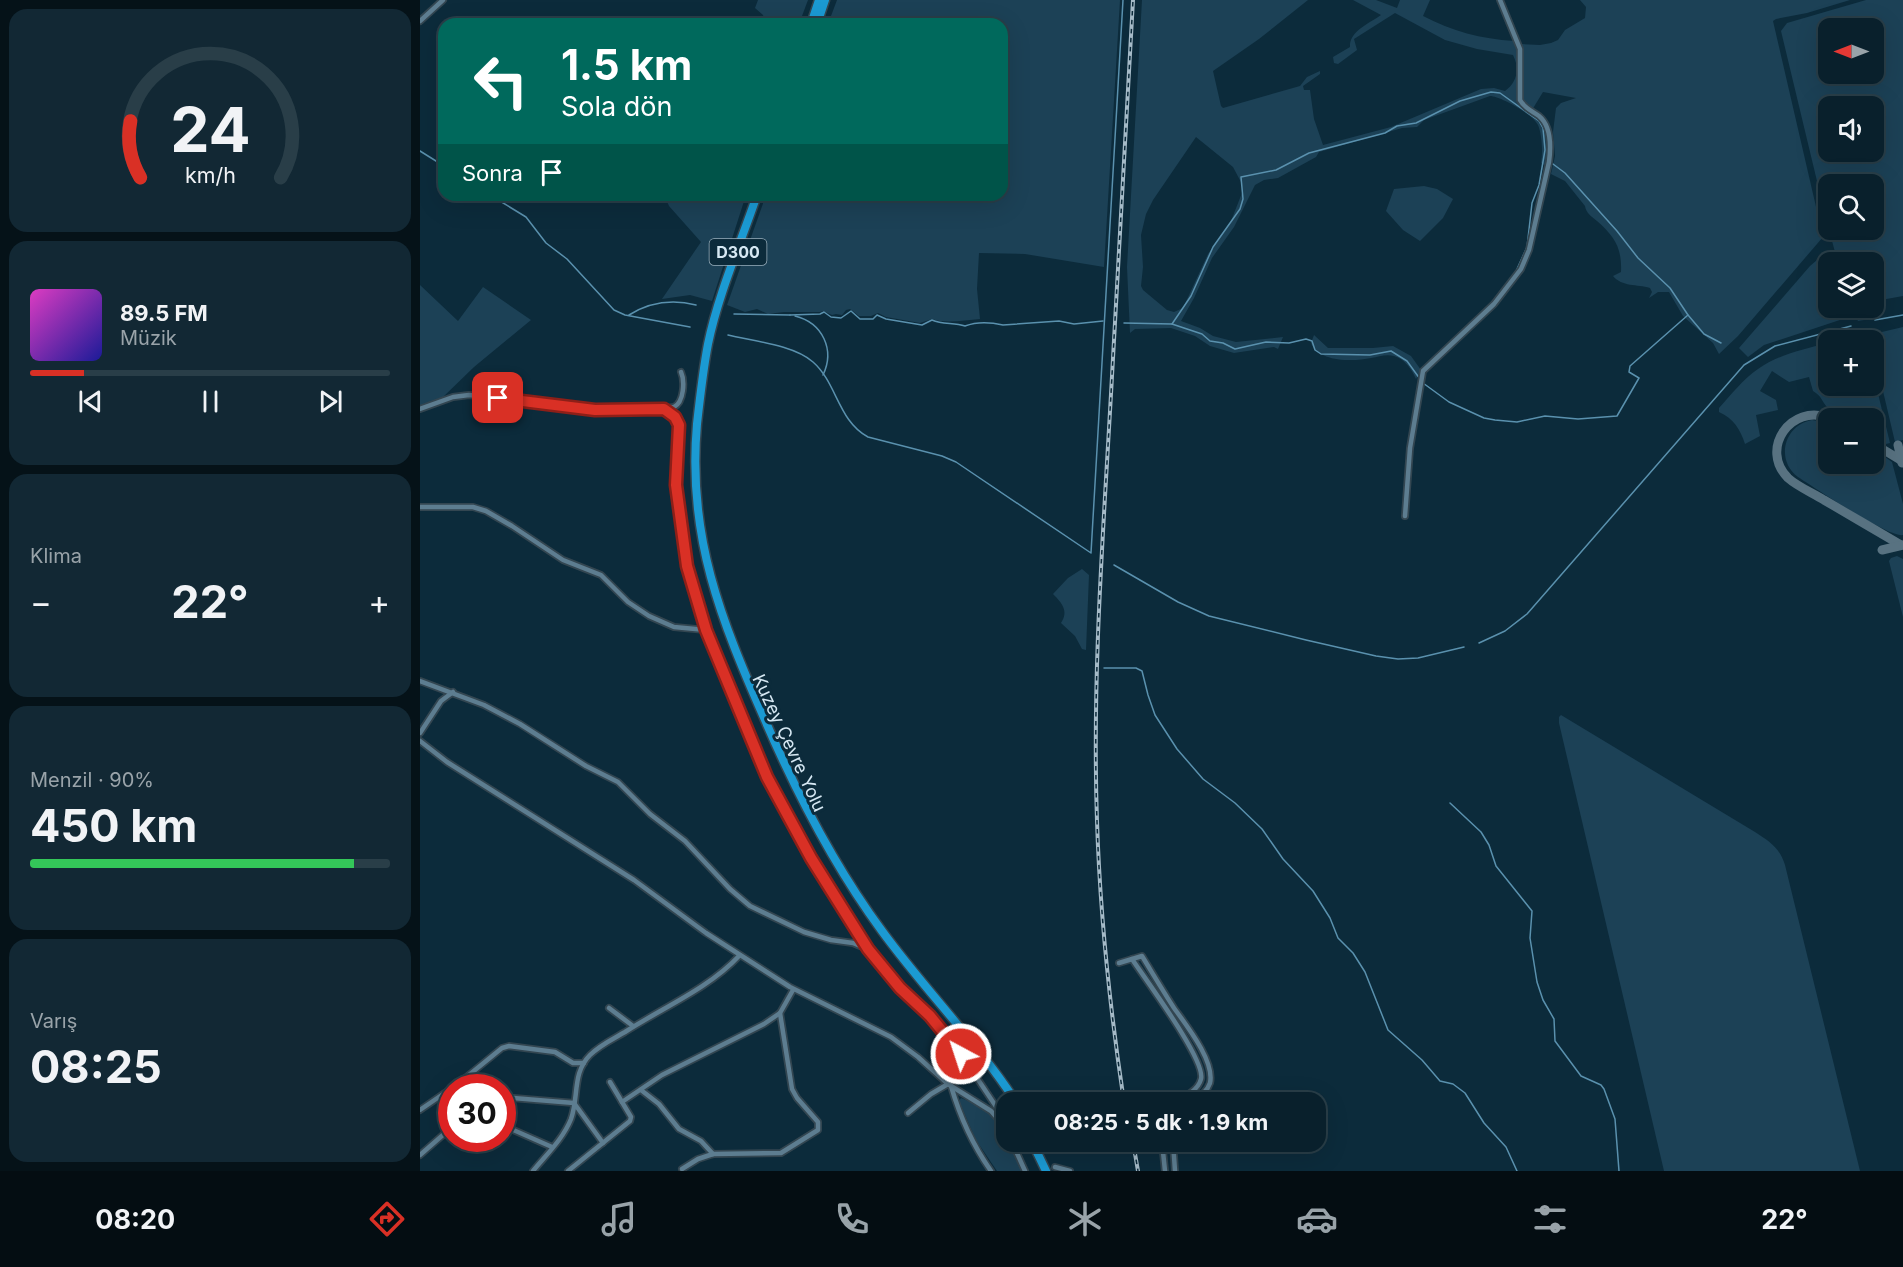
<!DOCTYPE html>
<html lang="tr">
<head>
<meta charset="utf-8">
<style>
	:root { --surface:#09202c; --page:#122834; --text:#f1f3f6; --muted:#99a3a9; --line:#293e48; --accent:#d93025 }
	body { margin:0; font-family:Inter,sans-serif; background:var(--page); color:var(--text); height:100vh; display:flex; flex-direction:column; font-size:22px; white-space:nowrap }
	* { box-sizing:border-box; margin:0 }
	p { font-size:20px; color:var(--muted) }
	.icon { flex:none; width:33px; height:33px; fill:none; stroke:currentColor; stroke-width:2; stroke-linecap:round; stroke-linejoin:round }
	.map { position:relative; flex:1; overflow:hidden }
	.panel { display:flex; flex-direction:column; gap:9px; padding:9px; background:#051218; width:420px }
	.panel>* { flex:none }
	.top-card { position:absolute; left:18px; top:18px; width:570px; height:183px; border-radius:18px; box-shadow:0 6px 24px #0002,0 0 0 2px var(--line); background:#00695c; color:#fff; overflow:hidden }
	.needle { width:39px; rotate:270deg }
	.tools { position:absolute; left:1398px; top:18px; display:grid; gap:12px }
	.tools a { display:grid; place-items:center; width:66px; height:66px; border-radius:12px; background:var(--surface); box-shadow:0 6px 24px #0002,0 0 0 2px var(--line); font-size:30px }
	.speed { position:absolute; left:18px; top:1074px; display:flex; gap:12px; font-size:30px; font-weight:700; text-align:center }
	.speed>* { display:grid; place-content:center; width:78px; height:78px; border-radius:50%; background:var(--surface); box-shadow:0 6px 24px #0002,0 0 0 2px var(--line); line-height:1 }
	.speed .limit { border:9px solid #d22; background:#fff; color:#111 }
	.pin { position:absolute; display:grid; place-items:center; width:51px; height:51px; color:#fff; margin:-26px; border-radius:12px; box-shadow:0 3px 9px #0006 }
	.me { position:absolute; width:66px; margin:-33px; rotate:320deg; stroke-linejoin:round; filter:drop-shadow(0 0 4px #0008) }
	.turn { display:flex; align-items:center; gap:21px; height:126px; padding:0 24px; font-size:27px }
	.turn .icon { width:78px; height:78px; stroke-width:2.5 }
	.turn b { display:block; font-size:42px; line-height:51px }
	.then { display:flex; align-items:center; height:57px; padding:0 24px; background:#0003; gap:12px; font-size:22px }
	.big { font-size:45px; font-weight:700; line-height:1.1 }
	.panel .tile { flex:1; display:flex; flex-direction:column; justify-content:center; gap:9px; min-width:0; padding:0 21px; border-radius:18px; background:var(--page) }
	.panel .dial { align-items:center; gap:0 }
	.dial svg { height:156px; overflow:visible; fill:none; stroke:var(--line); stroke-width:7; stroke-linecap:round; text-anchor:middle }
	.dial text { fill:var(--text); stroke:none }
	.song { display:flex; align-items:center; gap:18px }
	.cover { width:72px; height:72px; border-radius:9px; background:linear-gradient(135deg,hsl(310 70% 55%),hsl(240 70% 35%)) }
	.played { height:6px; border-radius:3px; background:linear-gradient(90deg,var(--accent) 15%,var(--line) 15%) }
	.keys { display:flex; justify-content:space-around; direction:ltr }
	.heat { display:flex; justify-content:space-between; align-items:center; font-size:33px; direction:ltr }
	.charge { height:9px; border-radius:4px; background:linear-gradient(90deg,#34c759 90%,var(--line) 0) }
	.trip { position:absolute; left:576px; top:1092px; width:330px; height:60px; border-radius:18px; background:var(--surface); box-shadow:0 6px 24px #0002,0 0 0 2px var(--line); font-weight:700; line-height:60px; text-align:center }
	.tabs { display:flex; height:96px; justify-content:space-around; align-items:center; background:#040d12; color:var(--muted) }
	.tabs .icon { width:42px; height:42px }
	.tabs .selected { color:var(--accent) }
	.tabs b { font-size:27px; color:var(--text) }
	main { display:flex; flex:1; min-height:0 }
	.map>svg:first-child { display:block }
</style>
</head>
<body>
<main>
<section class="panel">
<div class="tile dial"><svg viewBox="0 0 100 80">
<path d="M14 69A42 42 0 1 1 86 69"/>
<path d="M14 69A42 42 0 0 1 9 40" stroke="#d93025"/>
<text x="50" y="56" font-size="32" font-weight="700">24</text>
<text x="50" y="72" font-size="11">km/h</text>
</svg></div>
<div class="tile">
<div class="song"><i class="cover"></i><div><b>89.5 FM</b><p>Müzik</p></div></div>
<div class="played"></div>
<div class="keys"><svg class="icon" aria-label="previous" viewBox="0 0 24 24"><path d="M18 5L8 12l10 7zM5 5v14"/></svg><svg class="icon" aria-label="pause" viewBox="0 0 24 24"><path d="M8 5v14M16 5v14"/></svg><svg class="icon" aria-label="next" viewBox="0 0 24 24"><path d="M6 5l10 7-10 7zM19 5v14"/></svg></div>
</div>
<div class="tile"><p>Klima</p>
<div class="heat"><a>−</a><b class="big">22°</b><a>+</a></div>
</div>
<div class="tile"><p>Menzil · 90%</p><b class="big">450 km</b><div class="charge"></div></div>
<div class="tile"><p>Varış</p><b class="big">08:25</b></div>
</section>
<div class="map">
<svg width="1483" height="1171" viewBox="0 0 1483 1171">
	<rect width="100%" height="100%" fill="#0c2b3b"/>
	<!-- green -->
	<g fill="#1c4156" fill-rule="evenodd">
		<path d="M338,0H388L379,24H346L343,15L335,8Z"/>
		<path d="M417,0H700L684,267L605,254L559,253L557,289L560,319C545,320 526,324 512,319L500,323L466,317L458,313L451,316H439L430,309L426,310L422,315L416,314L412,315L403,311L400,312H364L348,314L337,309L325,312L307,305L346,195H582V24H408Z"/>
		<path d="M722,0H888L839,39L793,71L801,106L803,108L880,86L887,77L900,71V74L883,86L884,90H890L894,119L903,145L971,127L1061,89L1074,88L1085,91C1097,82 1100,69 1093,55L1057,49L1025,40L975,13L934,39L937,50L918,64L914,63L913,57L930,47C929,31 950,23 961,15L933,0H956L977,8L980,0H1010L1003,16C1032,31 1061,39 1094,41L1098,44L1120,45L1131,43L1138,40L1145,30L1165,18L1166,7L1160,0H1430L1387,13L1356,19L1353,21L1403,237L1318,336L1299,354L1293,343L1263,316L1249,292H1238L1229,298L1232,292L1230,288C1217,284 1202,287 1193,276L1201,272C1202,248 1195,237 1177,221C1171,216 1166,213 1165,206L1145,181L1131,174L1135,156L1133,132L1136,108L1141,103L1156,98L1123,92L1112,110C1130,125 1128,143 1128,165L1126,166L1121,163C1123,153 1122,134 1118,125C1114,115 1080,96 1070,96L1004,120L997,127L982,128L899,152L896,157L858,178L844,180L835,185L814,227L792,258L774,298L761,321L780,328L793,336L816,342L863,337L858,349L854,347L814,353L790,346L775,336L751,328L715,329L710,333L707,267ZM776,137L813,167L822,184V193L811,221L788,254L763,308L754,312L747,310L723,290L721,286L723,267L721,235L726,214L733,200Z"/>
		<path d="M1446,0H1483V296L1461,300L1454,303V262H1408V308H1449L1444,320L1438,321L1435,315L1344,345L1328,357L1319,348L1390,266L1404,254L1415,252L1409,230H1454V184H1408V227L1361,31L1367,23ZM1408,28H1454V74H1408ZM1408,106H1454V152H1408Z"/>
		<path d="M1004,186L1017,189L1033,199L1023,218L1000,241L983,230L966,211L974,189Z"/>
		<path d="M244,195H326L292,301L270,295L242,299L281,242L249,206Z"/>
		<path d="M0,285L38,321L63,287L111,320L54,367L21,399L0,407Z"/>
		<path d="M1483,327V440L1475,442L1454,353V340H1450L1449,335Z"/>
		<path d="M894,335L908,348H953L973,346L991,356L1001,370L996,379C992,370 985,359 974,356C965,354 959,357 951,358C933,362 898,362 891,343Z"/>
		<path d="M1408,343V386H1454V377L1470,443L1466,444L1454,437V418C1437,418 1421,421 1408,408C1401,401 1403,397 1393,391L1389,377L1369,382L1352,371L1340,391L1356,400L1358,410L1336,415L1340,436L1325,444C1320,429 1314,419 1299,412V408C1311,395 1323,379 1338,369C1359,354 1385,349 1408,343Z"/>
		<path d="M1392,420L1408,423V464H1454V449L1472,462L1483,504V535C1469,538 1395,488 1378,477C1355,460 1364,425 1392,420Z"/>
		<path d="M1477,556L1483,559V617L1469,561L1471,558Z"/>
		<path d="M662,569L669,575L666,650L662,649L655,636L641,623C649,611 642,603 633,594L648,578Z"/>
		<path d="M1141,715L1335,832C1349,841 1360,848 1365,865L1440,1171H1244L1139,723V717Z"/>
		<path d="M541,1098C552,1102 583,1119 586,1131C587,1134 586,1138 586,1142H591L603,1171H577L556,1140L539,1101Z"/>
	</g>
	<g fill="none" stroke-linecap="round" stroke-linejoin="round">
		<!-- stream -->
		<g stroke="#5a91ae" stroke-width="1.5">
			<path d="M0,151L24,166"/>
			<path d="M1133,164L1145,173L1197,231L1218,258L1250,288L1268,315L1284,334L1301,343"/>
			<path d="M70,195L106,217L126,243L147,259L194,310L205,315L270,327"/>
			<path d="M314,314L370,315"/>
			<path d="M209,315C230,302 252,299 276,305"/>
			<path d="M370,315L400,314L404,312L411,317L421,318L431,311L440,319H453L457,315L466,319L502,325L512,320C523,325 534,322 545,326C558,321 570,322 583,325L639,321L654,324L683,321"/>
			<path d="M375,316C403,323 415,350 403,375"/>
			<path d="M1455,320L1483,315"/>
			<path d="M704,323L752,324L782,334L790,341L803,343L815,349L846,342L869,343L886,339L892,341L895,350L901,354L950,355L971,351L987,361L1000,379"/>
			<path d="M752,324L771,296L793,247L820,209L823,199L821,177L856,170L889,153L965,133L977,126L996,123L1040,101L1071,92L1080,93L1119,121L1123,128L1125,150L1119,185L1112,203L1107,247L1097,269"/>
			<path d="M308,335C333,341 374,345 393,362C417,383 418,421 448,437L522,456L536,462L671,553L703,0"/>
			<path d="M1003,383L1029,402L1064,418L1075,420L1097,422L1125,416L1158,419L1197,416L1219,378L1209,372L1210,366L1268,315"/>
			<path d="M694,565L758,602L789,616L886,640L956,656L978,659L998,658L1044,647"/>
			<path d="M1059,643L1085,631L1107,614L1324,365L1355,346L1431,326"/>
			<path d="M684,668H716L722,671L728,695L735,715L757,749L783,779L815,803L842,829L863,859L893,891L910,918L918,938L933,953L945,972L968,1030L1002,1060L1020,1081L1033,1084L1045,1093L1064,1123L1086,1147L1097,1171"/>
			<path d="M1030,803L1061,832L1069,845L1076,866L1112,911L1110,938L1117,982L1123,1000L1134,1019L1135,1041L1161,1076L1181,1085L1184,1089L1195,1119L1199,1171"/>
		</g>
		<!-- taxiway -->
		<g stroke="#587281" stroke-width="9">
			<path d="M1409,418C1371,403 1339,449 1368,478C1378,487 1393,493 1404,500C1430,515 1455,530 1481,545"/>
			<path d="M1454,444L1482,461"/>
			<path d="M1478,445L1482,463"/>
			<path d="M1462,550L1483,545"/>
		</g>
		<defs>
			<g id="minor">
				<path d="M0,21L23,0"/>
				<path d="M0,409L33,397L49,395L175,410L244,409C245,408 253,407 254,407C264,402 265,381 261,372"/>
				<path d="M244,409L255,417L259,425L256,485L266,562L286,630L347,777L391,858L448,949L480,988L510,1016L541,1054L577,1108L581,1121"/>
				<path d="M0,507H53L66,511L92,526L143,560L181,575L208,602L229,616L254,627L286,630"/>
				<path d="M985,516L990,448L1003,371L1074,304L1101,269L1109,250L1129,162C1131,147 1131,126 1119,116C1112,111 1104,108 1100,100V49L1080,0"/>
				<path d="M0,681L64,705L100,724L166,766L198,782L230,814L265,841L310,889L330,906L384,932L411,940L433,943L445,948"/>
				<path d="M0,733L21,701L33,692"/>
				<path d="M0,741L27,762L214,880L286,933L370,987L471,1037L498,1057L528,1084L571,1111L586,1128"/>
				<path d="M712,959C725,979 786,1060 781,1079C778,1091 764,1097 754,1102"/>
				<path d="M699,963L722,956C733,974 743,991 754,1008C766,1025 795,1061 790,1083C787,1092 779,1098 771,1102"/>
				<path d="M189,1008L213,1026"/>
				<path d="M531,1086C540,1117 552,1144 571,1171"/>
				<path d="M33,1088L82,1048L89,1046L135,1052L153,1063H164"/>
				<path d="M221,1090L239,1104L259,1129L281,1141L293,1154"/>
				<path d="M202,1102L242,1075L344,1024L360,1013L373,990"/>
				<path d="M82,1107L93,1098L154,1103L183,1143"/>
				<path d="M0,1110L32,1088"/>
				<path d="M488,1113L511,1094L528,1084"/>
				<path d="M82,1125L132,1147"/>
				<path d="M592,1142L605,1171"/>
				<path d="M742,1142L745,1171"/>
				<path d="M753,1142L755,1171"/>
				<path d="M0,1155L32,1127"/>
				<path d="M635,1167L650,1171"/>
				<path d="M262,1169L278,1159L293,1154L361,1153L398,1130V1122L377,1098L372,1089L360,1013"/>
				<path d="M113,1171C126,1155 143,1139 151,1119C159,1097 152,1073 170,1055C180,1045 193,1039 205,1032C242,1008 288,989 319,956"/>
				<path d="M148,1171L210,1121L211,1117L190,1082"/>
			</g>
			<g id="highway">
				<path d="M391,24L399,0"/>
				<path d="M397,24L405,0"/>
				<path d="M337,195C321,242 298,295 288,344C283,370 280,397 277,424C267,536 301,620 345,720C377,794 414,866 462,931C505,990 557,1042 596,1102"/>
				<path d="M612,1142L626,1171"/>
			</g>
		</defs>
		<!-- minor casing -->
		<use href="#minor" stroke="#334651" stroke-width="8"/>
		<!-- highway casing -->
		<use href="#highway" stroke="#334651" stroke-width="11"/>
		<!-- minor -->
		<use href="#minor" stroke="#5d7d90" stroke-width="4.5"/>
		<!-- highway -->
		<use href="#highway" stroke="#1b9ad3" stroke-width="8"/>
		<defs>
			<g id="rail">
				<path d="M704,1102C690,1009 680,915 677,821C672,678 683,536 691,394C698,262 706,131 713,0"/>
				<path d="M713,1142L718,1171"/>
			</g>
		</defs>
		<!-- rail casing -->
		<use href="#rail" stroke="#a5bac7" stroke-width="4"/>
		<!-- rail -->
		<use href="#rail" stroke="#0c2b3b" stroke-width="1.5" stroke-dasharray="4.5" stroke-linecap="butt"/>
	</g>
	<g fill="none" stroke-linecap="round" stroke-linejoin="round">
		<defs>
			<path id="route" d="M78,398L175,410L244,409L255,417L259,425L256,485L267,566L286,630L347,777L391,858L448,949L480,988L510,1016L541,1054"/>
		</defs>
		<!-- route casing -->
		<use href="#route" stroke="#8d1f18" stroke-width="15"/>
		<!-- route -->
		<use href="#route" stroke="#d93025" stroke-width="10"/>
	</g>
	<g text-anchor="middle" stroke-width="6" stroke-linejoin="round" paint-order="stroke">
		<!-- shield labels -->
		<rect fill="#0c2b3b" stroke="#99afbc" stroke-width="1.5" x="289.5" y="239" width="57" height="26" rx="4.5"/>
		<g font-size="16" font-weight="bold" fill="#d6e8f3">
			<text x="318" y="258">D300</text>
		</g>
		<!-- street labels -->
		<g font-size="18" fill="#d6e8f3" stroke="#0c2b3b">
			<text transform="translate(369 743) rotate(65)" y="6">Kuzey Çevre Yolu</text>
		</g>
	</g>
</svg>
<div class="tools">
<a><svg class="needle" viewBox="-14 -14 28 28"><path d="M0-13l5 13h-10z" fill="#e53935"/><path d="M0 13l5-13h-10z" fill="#99a3a9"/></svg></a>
<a><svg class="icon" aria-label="sound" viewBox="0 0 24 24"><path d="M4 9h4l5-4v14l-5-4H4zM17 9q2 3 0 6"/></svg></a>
<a><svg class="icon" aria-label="search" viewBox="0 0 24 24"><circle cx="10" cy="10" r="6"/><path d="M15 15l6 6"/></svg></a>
<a><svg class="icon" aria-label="layers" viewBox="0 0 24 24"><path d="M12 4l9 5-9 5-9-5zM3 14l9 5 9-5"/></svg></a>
<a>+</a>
<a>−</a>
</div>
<div class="speed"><div class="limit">30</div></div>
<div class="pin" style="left:78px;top:398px;background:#d93025"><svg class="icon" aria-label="arrive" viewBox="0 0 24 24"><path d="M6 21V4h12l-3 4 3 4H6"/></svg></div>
<svg class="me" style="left:541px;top:1054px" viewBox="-20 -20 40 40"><circle r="17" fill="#d93025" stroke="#fff" stroke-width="3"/><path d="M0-11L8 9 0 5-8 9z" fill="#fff"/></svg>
<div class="trip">08:25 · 5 dk · 1.9 km</div>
<div class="top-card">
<div class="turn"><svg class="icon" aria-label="left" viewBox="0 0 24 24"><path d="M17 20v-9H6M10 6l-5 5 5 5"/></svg><div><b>1.5 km</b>Sola dön</div></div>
<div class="then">Sonra<svg class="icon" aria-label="arrive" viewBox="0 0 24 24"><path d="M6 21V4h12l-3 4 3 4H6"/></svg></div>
</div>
</div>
</main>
<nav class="tabs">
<b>08:20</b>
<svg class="icon selected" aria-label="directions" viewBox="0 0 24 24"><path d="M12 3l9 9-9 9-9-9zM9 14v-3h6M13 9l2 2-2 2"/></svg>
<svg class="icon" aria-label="music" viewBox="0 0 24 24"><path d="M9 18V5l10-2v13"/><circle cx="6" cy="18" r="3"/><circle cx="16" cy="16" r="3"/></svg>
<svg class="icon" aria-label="phone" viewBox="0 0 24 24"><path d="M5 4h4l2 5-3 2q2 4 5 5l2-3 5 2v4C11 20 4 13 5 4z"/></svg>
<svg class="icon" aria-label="climate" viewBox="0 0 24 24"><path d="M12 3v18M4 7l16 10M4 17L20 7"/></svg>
<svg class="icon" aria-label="car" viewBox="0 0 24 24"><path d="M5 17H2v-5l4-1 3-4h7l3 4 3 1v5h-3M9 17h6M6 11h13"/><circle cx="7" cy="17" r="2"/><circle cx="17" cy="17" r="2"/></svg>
<svg class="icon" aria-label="filters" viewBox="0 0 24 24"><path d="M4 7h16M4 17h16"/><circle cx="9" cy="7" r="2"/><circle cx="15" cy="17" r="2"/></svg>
<b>22°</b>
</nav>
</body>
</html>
